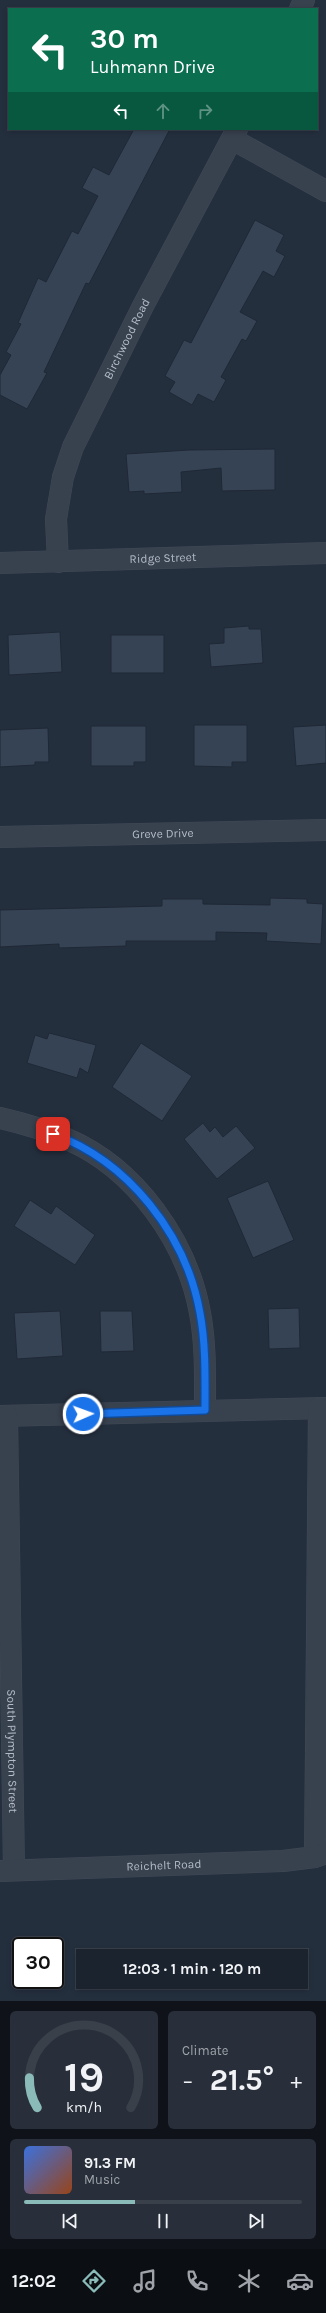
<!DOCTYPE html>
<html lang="en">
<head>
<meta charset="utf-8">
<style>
	:root { --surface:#1b232e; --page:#282f3a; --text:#f1f3f6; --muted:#a0a4aa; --line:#39404a; --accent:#8bbbb9 }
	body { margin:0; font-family:Karla,sans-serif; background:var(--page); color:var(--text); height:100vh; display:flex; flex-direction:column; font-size:15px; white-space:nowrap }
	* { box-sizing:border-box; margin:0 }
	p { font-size:13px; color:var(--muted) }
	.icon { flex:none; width:22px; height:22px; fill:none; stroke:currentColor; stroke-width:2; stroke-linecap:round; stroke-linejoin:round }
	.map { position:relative; height:2001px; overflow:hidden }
	.panel { display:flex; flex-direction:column; gap:10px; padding:10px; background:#0f1319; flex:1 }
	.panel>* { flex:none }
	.top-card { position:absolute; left:8px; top:8px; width:310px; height:122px; border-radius:0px; box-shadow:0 2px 6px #0003,0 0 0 1px var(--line); background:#0b6e4f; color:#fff; overflow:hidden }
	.speed { position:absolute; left:12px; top:1937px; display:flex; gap:8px; font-size:20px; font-weight:700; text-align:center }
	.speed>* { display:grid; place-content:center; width:52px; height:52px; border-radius:50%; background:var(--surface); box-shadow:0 2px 6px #0003,0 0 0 1px var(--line); line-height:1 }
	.speed .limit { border:2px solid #111; border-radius:6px; background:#fff; color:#111 }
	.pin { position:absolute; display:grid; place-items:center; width:34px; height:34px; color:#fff; margin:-17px; border-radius:8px; box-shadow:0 2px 6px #0006 }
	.me { position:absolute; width:44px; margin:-22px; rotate:88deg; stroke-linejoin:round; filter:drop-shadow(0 0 3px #0008) }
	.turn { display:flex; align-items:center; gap:14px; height:84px; padding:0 16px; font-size:18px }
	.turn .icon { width:52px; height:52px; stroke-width:2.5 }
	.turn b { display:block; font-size:28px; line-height:34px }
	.lanes { display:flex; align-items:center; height:38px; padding:0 16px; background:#0003; justify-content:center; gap:20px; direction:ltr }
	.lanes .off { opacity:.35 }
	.big { font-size:30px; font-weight:700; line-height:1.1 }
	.panel .card { flex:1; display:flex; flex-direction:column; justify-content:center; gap:6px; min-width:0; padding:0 14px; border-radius:6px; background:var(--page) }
	.panel .dial { align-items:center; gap:0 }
	.dial svg { height:104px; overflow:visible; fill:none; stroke:var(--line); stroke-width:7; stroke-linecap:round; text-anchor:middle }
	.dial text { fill:var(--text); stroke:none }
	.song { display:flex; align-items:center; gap:12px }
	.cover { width:48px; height:48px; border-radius:6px; background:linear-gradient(135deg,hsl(220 70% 55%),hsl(20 70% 35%)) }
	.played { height:4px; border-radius:2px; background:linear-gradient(90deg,var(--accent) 40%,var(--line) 40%) }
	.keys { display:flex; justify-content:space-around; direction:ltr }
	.heat { display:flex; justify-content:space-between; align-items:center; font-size:22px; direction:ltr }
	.panel .tiles { flex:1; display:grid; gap:10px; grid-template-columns:1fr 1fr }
	.card:last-child { grid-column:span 2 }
	.trip { position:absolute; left:76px; top:1949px; width:232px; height:40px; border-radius:0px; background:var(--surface); box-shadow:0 2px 6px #0003,0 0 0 1px var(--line); font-weight:700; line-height:40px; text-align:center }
	.menu { display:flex; height:64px; justify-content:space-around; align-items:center; background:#0b0e12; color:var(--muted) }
	.menu .icon { width:28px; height:28px }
	.menu .on { color:var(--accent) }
	.menu b { font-size:18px; color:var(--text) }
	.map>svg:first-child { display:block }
</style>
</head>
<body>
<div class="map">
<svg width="326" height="2001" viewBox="0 0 326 2001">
	<rect width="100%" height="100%" fill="#242f3e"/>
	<!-- building -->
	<g fill="#364354" stroke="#1f2835">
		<path d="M134,129H170L89,284L86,283L44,372L47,373L27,409L0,395V375L11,355L6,352L21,324L18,323L38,278L46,282L72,231L78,234L98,196L82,188L93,167L109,175Z"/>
		<path d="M255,220L284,235L276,251L285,256L274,277L263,271L240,312L257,321L246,341L242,339L221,377L226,380L214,402L198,394L192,405L169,392L175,382L165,376L184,340L191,343Z"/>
		<path d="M275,449V490L222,491L221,468L181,472L182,492L144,494V491L129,492L126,454L189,450Z"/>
		<path d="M249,626V629H261L263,663L211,667L209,644L224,643V628Z"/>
		<path d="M60,632L62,672L9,675L8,635Z"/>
		<rect x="111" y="635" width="53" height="38"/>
		<path d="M194,725H247V762H232V767L194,766Z"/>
		<path d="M326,725V763L296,766L293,727Z"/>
		<path d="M91,726H146V762H134V766H91Z"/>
		<path d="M48,728L49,762H35V765L0,767V730Z"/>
		<path d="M270,898L307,899V903L323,904L321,944L266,941L267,933L216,932V941H126V946L59,948V944L0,947V910L162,906V899H203V904L270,905Z"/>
		<path d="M49,1033L96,1045L88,1073L80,1068L77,1078L27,1063L35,1035L47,1039Z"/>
		<path d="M141,1043L192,1076L162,1121L112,1087Z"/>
		<path d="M203,1123L210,1132L215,1127L223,1137L236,1126L255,1148L217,1179L184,1139Z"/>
		<path d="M268,1181L294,1240L253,1258L227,1198Z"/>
		<path d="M30,1200L51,1214L56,1206L95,1235L75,1265L14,1226Z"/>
		<path d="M299,1308L300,1348L269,1349L268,1309Z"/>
		<path d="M60,1311L63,1356L17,1359L14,1313Z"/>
		<path d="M100,1311H132L134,1351L101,1352Z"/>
	</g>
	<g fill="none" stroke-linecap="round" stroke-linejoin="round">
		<defs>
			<g id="street">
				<path d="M300,9L304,0"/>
				<path d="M232,139L326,191"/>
				<path id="s1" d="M58,562L56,519L63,477L73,447L143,306L237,129"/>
				<path id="s2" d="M0,563L326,553"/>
				<path id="s3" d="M0,837L326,830"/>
				<path d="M0,1118C22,1123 45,1130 67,1139C135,1168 187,1241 200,1313C206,1345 205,1378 205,1410"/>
				<path d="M0,1416L326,1408"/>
				<path id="s4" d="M7,1416L14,1870"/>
				<path d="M315,1857L319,1408"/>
				<path id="s5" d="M0,1871L283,1861L315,1857L326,1853"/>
			</g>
		</defs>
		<!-- street casing -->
		<use href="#street" stroke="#414a57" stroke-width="22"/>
		<!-- street -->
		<use href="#street" stroke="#38414e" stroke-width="21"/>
	</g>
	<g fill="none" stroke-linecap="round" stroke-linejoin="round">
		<defs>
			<path id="route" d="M53,1134C128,1161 186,1234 200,1313C206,1345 205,1378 205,1410L83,1414"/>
		</defs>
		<!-- route casing -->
		<use href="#route" stroke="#114b97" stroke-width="10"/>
		<!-- route -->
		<use href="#route" stroke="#1a73e8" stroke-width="7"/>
	</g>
	<g text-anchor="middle" stroke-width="4" stroke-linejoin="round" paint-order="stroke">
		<!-- street labels -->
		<g font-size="12" fill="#b4bcc9" stroke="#1d2633">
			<text dy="4" stroke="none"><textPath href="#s1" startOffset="238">Birchwood Road</textPath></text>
			<text dy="4" stroke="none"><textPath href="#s2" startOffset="163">Ridge Street</textPath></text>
			<text dy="4" stroke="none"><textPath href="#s3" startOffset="163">Greve Drive</textPath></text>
			<text dy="4" stroke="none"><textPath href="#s4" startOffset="335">South Plympton Street</textPath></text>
			<text dy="4" stroke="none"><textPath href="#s5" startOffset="164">Reichelt Road</textPath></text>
		</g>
	</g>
</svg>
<div class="speed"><div class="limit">30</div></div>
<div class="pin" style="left:53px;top:1134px;background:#d93025"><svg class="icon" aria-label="arrive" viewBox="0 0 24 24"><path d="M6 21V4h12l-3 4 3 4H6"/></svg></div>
<svg class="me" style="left:83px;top:1414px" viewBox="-20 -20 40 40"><circle r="17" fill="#1a73e8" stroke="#fff" stroke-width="3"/><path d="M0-11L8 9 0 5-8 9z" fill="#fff"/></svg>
<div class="trip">12:03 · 1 min · 120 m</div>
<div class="top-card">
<div class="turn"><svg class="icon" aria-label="left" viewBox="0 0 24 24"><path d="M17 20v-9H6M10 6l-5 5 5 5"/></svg><div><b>30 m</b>Luhmann Drive</div></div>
<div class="lanes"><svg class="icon" aria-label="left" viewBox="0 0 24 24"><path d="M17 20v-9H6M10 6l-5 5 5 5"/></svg><svg class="icon off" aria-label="ahead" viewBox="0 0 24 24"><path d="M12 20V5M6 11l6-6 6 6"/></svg><svg class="icon off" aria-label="right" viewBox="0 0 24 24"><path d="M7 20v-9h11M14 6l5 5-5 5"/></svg></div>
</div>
</div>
<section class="panel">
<div class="tiles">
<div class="card dial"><svg viewBox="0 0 100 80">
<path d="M14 69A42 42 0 1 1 86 69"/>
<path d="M14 69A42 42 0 0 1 8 46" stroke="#8bbbb9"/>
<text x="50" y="56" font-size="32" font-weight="700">19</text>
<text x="50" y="72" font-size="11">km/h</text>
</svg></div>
<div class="card"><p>Climate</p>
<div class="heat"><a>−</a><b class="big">21.5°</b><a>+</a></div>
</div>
<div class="card">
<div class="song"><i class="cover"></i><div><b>91.3 FM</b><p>Music</p></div></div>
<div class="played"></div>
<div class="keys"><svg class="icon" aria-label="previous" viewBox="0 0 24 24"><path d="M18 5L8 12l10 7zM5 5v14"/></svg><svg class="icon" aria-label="pause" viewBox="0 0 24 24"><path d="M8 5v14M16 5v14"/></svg><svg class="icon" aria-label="next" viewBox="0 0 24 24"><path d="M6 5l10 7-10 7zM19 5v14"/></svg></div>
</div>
</div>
</section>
<nav class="menu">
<b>12:02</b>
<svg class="icon on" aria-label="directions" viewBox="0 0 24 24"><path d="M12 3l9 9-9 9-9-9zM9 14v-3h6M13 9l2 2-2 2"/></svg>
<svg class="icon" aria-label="music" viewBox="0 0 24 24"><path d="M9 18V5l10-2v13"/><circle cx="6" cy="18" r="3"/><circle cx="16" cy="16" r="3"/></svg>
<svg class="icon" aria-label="phone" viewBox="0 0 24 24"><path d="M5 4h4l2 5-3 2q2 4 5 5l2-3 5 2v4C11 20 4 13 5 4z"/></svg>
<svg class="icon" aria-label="climate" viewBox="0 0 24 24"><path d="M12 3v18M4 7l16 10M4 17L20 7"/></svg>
<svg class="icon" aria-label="car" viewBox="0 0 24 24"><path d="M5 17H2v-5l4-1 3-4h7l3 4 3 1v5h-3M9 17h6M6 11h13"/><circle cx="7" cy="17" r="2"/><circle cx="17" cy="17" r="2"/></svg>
</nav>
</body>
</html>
